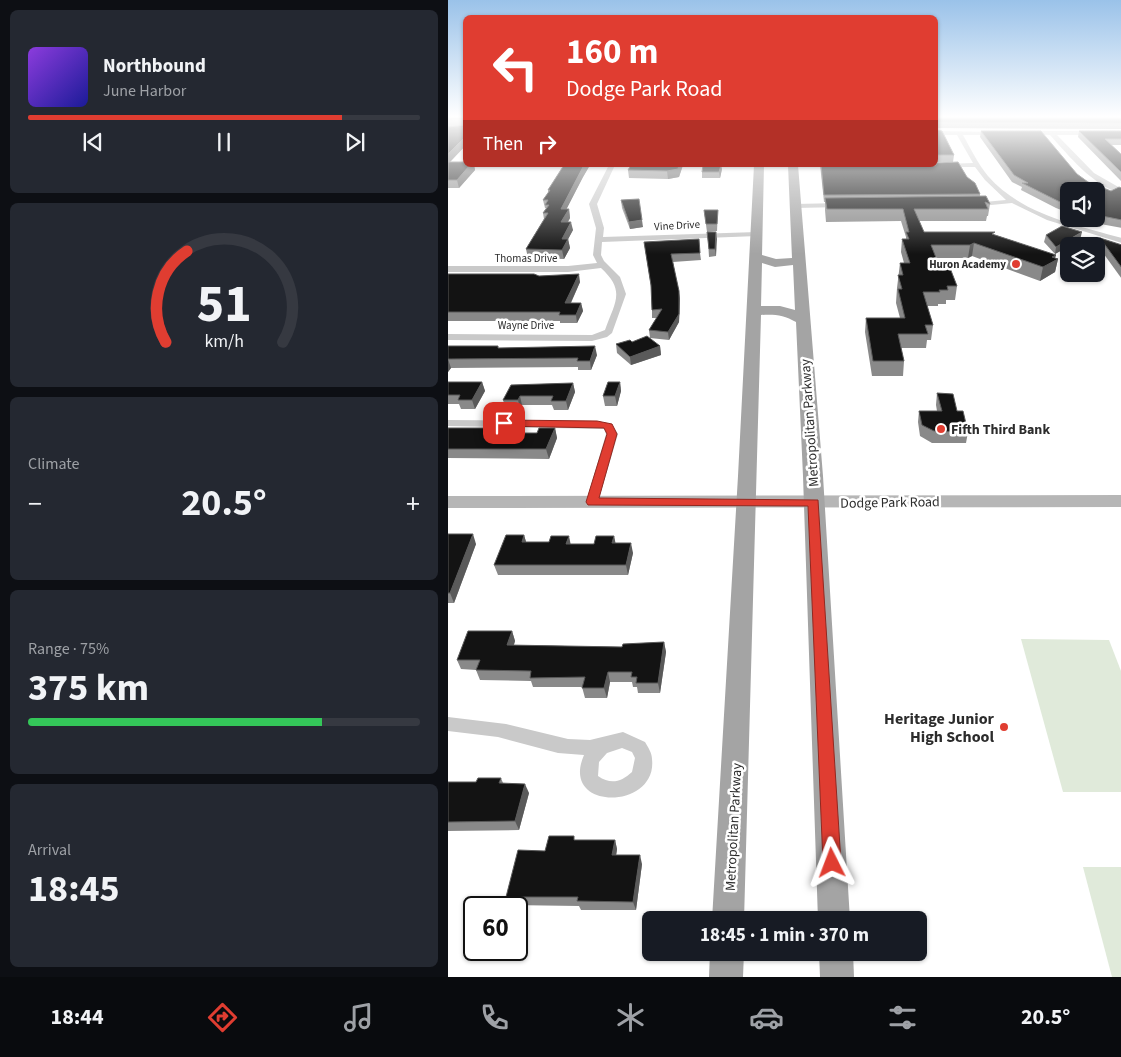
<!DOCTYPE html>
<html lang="en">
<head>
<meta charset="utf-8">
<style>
	:root { --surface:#171b24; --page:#242831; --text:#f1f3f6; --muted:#9ea1a6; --line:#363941; --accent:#e03d31 }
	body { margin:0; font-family:"Source Sans 3",sans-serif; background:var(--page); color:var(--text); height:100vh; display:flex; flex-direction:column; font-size:19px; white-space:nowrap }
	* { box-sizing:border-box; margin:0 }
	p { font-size:16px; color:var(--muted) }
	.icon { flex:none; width:28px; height:28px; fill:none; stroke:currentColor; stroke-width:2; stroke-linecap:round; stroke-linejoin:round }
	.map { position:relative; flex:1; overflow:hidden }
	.details { display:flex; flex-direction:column; gap:10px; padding:10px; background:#0d0f14; width:448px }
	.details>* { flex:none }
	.top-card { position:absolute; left:15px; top:15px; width:475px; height:152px; border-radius:8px; box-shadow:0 1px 4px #0004; background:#e03d31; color:#fff; overflow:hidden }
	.controls { position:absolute; left:612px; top:182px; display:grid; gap:10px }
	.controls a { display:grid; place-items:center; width:45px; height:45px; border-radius:8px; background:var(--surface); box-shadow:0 1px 4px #0004; font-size:25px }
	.speed { position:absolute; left:15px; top:896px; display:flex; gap:10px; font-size:25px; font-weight:700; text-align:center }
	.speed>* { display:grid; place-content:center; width:65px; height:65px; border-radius:50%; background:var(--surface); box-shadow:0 1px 4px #0004; line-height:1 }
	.speed .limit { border:2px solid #111; border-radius:8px; background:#fff; color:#111 }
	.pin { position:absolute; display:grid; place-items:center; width:42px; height:42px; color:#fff; margin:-21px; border-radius:10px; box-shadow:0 2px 8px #0006 }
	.me { position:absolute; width:55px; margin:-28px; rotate:357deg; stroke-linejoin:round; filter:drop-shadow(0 0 4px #0008) }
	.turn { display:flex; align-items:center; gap:18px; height:105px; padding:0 20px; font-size:22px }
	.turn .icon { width:65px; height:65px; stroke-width:2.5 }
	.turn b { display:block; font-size:35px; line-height:42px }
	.then { display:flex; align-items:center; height:48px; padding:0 20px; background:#0003; gap:10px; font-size:19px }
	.big { font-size:38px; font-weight:700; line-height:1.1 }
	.details .tile { flex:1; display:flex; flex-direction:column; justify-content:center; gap:8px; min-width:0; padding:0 18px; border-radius:8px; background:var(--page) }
	.details .dial { align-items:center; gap:0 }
	.dial svg { height:130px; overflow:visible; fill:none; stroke:var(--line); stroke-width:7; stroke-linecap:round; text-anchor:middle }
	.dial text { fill:var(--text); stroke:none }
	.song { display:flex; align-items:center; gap:15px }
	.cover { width:60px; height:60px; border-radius:8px; background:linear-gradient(135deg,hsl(270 70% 55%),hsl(240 70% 35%)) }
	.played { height:5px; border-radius:2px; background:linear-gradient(90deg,var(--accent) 80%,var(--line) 80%) }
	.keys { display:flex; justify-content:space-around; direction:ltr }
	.heat { display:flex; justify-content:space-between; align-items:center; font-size:28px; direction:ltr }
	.charge { height:8px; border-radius:4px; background:linear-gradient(90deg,#34c759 75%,var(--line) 0) }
	.trip { position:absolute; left:194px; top:911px; width:285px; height:50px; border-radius:8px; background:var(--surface); box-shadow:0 1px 4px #0004; font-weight:700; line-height:50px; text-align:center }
	.tabs { display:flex; height:80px; justify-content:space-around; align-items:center; background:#090b0e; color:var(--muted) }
	.tabs .icon { width:35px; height:35px }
	.tabs .current { color:var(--accent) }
	.tabs b { font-size:22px; color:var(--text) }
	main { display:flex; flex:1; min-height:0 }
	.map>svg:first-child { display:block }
</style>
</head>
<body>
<main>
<section class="details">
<div class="tile">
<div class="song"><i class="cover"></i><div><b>Northbound</b><p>June Harbor</p></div></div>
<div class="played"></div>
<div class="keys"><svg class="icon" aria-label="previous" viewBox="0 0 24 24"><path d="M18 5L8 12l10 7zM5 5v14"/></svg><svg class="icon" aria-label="pause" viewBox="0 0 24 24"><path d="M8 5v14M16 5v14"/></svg><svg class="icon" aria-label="next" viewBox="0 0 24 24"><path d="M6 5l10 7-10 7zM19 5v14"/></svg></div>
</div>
<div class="tile dial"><svg viewBox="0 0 100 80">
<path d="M14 69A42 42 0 1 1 86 69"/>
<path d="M14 69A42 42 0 0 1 27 13" stroke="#e03d31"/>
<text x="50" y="56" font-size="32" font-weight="700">51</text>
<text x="50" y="72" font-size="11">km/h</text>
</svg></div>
<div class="tile"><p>Climate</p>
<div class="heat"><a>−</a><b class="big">20.5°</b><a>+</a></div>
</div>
<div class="tile"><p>Range · 75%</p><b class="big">375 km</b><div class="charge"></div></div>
<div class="tile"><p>Arrival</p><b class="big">18:45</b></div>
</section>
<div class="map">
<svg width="674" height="977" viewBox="0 0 674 977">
	<rect width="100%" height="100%" fill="#fff"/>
	<!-- green -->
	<g fill="#e0eada">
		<path d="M573,639L661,640L673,671V792H615Z"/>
		<path d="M635,867H673V977H664Z"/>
	</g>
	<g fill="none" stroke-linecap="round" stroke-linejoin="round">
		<!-- street -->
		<g fill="#c9c9c9" fill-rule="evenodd">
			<path d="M488,131L549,132L547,135H515C523,149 530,164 540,176C573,214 627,225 674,238V243L599,220L564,203L522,207V203H525L558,200L537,180L527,167H493L495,164L525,163L509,135H488Z"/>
			<path d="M577,131H674V135H609L646,173L674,189V194C643,184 623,158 602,135L575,134Z"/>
			<path d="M161,165H167L149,204L156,228L155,237L309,232L313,234L309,236L154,242L153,255L156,261L172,277L178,294L164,333L159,337L144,341L0,340V334L144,335L157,330C167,302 178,291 153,268L120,272H0V266H120L149,263L145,255L148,228L141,204Z"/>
			<path d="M259,165H314L311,167H262Z"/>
			<path d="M392,203H395V207L347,208L343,206L347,204Z"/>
			<path d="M0,420L149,421L164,424L170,434L150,502L144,506L138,502L158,434L156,429L0,426Z"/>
			<path d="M0,717L58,724L120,739L142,740L175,732L197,742C200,747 204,753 204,759C210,810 111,812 136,755L110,753L50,737L0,731ZM174,748L184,752L187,758L184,772C173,782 163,785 150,776L151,762L159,753Z"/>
		</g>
		<!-- secondary -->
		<path fill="#b6b6b6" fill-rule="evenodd" d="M674,495V507L0,508V496Z"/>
		<!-- primary -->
		<g fill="#a4a4a4" fill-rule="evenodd">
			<path d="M306,165H316L314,255L328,259L344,258L340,165H350L375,476L402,920H370L355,476L348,322C336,315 326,314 313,315L296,920H264L290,476ZM314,263L327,267L345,265L347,310L332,306H313Z"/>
			<path d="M262,952H296L295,977H261Z"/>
			<path d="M371,952H405L406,977H372Z"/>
		</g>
	</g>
	<!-- wall -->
	<g fill="#898989">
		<path d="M0,117H18V145L2,162L18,165H26L27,170L11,188H0Z"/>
		<path d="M488,117H674V129L488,128V130L506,155L505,162H488Z"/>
		<path d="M533,131L629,174L640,182L663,191L674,188V228L647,223L637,219H649V191H621V213L608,208L573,190L574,187L564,182L532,137Z"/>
		<path d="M631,131H674V145H663L674,155V182L630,137Z"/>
		<path d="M116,165H142L135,177L118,209H121L122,218L120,222L125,230L120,239L122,248L116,259L80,258L78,249L96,219L95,213L98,208H97L95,200L100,193V190Z"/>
		<path d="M235,165L231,177L220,179L181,178L180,170Z"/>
		<path d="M372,165H488L519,177L532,194V196L542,204L540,216H539L538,221H471L476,232L547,235L608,255L607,258L610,259L607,272L592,281L524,256L520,258H488L492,268L509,286L507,300H498V304H490V306H479L485,325L483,340H479L478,348H453L456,361L455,376H424L417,332L418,318H452L448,303L449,288L452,263H456L453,252L454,239H458V237L453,221L378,222L377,210V202H376Z"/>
		<path d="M274,169L272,178H254V172Z"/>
		<path d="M173,200L195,227L182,229L174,208Z"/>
		<path d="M256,210H270L269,231L259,232Z"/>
		<path d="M268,232V256L261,257L260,240Z"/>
		<path d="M598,235L632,240L607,254L596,242Z"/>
		<path d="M652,238L674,245V279L650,246Z"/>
		<path d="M196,242L252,253L253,260L225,262L232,299L231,322L221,340L202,338L201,330L209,318H204V310L203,287Z"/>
		<path d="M0,274L91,276L132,282L123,303H133L135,311L129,323H112V321H0Z"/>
		<path d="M184,342L212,346L213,355L183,365L169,353L168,344Z"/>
		<path d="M0,346L51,348L149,355L143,370H130V367L3,368L0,372Z"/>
		<path d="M0,382H34L37,391L27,409H13L11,404H0Z"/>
		<path d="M172,382L173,391L169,406H157L155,396Z"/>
		<path d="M125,383L127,392L120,410H106L104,405H74L72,409H58L55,400Z"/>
		<path d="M489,393L509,411L520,432L518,443H484L472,436L470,422L471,411H489L488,405Z"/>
		<path d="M0,428H44L46,433H89L107,428L109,438L101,459L0,458Z"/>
		<path d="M0,534L28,544L6,603H0Z"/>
		<path d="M76,535L78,542L122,544H146L166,536L167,543L185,553L180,575H50L46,565Z"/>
		<path d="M64,631L67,641L66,645L174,647L216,642L218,652L212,693H190L189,687H185L184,682H162L159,698H137L134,687H85L83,681L32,680L28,670L13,669L9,660Z"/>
		<path d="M53,778L55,783L81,793L71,830L0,831V782H28Z"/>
		<path d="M128,840H167L169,849L168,855L194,864L188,910H133L131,906L62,905L58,897L97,851Z"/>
	</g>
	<!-- shaded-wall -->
	<g fill="#5a5a5a">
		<path d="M18,136V145L0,164V154Z"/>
		<path d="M22,165H26L27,170L11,188L9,180Z"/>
		<path d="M136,165H142L135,177L114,218L113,209Z"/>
		<path d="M231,165H235L231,177L220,179L219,171Z"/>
		<path d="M273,165L274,169L272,178L271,172Z"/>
		<path d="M121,209L122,218L115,230L113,222Z"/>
		<path d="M194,220L195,227L182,229L181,222Z"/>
		<path d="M123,222L125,230L118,243L120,239L122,248L116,259L114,250V239Z"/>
		<path d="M268,232L269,239L268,256L267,249Z"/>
		<path d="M634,232L632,240L607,254L608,247Z"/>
		<path d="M526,243L524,256L520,258L522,245Z"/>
		<path d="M608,255L606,261L610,259L607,272L592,281L595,267L604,257Z"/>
		<path d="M131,274L132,282L119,311L117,303Z"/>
		<path d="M231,291L232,299L231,322L221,340L220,332Z"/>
		<path d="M133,303L135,311L129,323L128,315Z"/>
		<path d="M147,346L149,355L143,370L142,361Z"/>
		<path d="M212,346L213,355L183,365L182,357Z"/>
		<path d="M0,359L3,368L0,372Z"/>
		<path d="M34,382L37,391L27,409L24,400Z"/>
		<path d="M172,382L173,391L169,406L167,396Z"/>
		<path d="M125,383L127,392L120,410L118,401Z"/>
		<path d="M72,396L74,405L72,409L70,400Z"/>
		<path d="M107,428L109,438L101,459L98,449Z"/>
		<path d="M25,534L28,544L6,603L2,593Z"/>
		<path d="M76,535L79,545L74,542Z"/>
		<path d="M121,536L123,546L118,544Z"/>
		<path d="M166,536L168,545L164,543Z"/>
		<path d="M183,543L185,553L180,575L178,565Z"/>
		<path d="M64,631L67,641L62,655L59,645Z"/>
		<path d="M216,642L218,652L212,693L210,683Z"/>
		<path d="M160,672L162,682L159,698L156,688Z"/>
		<path d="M77,784L81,793L71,830L67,821Z"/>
		<path d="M167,840L169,849L167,864L164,855Z"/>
		<path d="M192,855L194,864L188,910L185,902Z"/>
	</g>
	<!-- building -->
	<g fill="#131313" stroke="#5a5a5a">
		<path d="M0,117H18V123L16,119L0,120Z"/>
		<path d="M488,117H674V123L489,122L488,130Z"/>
		<path d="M18,125V136L0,154V127Z"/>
		<path d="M488,130L494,131L506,155H488Z"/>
		<path d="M533,131H593L629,174L640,182L663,191L671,187L674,188V220L649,215V191H621V205L610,201L574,183H580L566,175Z"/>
		<path d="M631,131H674V139H657L674,155V173Z"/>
		<path d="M0,162H18V165H22L9,180H0Z"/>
		<path d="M510,162L519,177L527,183L532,194L376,195L373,165H488V163Z"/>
		<path d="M116,165H136L113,209H121L113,222H123L114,239H120L114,250L78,249L100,213H95L101,205H97L100,200H95L102,190H100Z"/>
		<path d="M183,165H231L230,169L219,171L180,170Z"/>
		<path d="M255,165H273L271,172H254Z"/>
		<path d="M538,196L542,204L537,202L540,209H466L476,232H547L544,234L608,255L604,257L610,259L595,267L526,243L522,245H483L492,268H502L509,286H499L500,290H491L492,292H475L485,325H477L480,334H450L456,361H425L418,318H457L450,289H454L450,275H455L452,263H462L454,239H461L458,232H461L455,209H379L377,198Z"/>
		<path d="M191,199L194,220L181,222L173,200Z"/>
		<path d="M256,210H270L269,224H258Z"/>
		<path d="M614,226L634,232L608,247L598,235Z"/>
		<path d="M259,232H268L267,249H261Z"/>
		<path d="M652,238L674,245V268Z"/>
		<path d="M251,239L252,253L223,254L231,291V314L220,332L201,330L214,309L204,310L203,285L196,242Z"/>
		<path d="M0,274H86L91,276L131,274L117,303H133L128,315H111L112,312H0Z"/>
		<path d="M199,336L212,346L182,357L168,344L182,340L184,342Z"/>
		<path d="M0,346H50V348L147,346L142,361H129L130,358L0,359Z"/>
		<path d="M0,382H34L24,400H10L12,395H0Z"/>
		<path d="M160,382H172L167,396H155Z"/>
		<path d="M125,383L118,401H103L105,396H72L70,400H55L63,385Z"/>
		<path d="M489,393L505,394L509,411H515L520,432L486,431L474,425L471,411H494Z"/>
		<path d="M0,428H44L41,433H89L91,428H107L98,449H0Z"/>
		<path d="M0,534H25L2,593H0Z"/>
		<path d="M58,535H76L74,542H101L103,536H121L118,544H146L148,536H166L164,543H183L178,565H46Z"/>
		<path d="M20,631H64L59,645L174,647L175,644L216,642L210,683H188L189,677H183L184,672H160L156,688H134L137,677L82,678L83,671L28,670L32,660H9Z"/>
		<path d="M30,778H53L51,783L77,784L67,821L0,822V782H28Z"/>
		<path d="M101,836H126V840H167L164,855H192L185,902L129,901L130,897H58L70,850L97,851Z"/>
	</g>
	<!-- sky -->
	<linearGradient id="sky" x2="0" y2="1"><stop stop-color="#9ac2e9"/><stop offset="0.46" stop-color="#fff"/><stop offset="1" stop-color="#fff" stop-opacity="0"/></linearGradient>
	<rect width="674" height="254" fill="url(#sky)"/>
	<!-- route -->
	<path fill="#e03d31" stroke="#922820" d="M56,420L149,421L164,424L169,434L151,498L370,500L393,863L390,869L384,872L377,869L375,863L360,506L140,505L138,502L159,434L156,428L52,426V421Z"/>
	<!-- markers -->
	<g fill="#e03d31" stroke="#fff" stroke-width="2">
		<circle cx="568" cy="264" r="5"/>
		<circle cx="493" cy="429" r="5"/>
		<circle cx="556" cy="727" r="5"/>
	</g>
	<g text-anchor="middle" stroke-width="5" stroke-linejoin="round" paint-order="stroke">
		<!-- far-street labels -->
		<g font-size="11" fill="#2c2c2c" stroke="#fff">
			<text transform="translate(229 225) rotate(-3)" y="4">Vine Drive</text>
			<text x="78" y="262">Thomas Drive</text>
			<text x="78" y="329">Wayne Drive</text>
		</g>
		<!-- far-poi labels -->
		<g font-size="11" font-weight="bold" fill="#2c2c2c" stroke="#fff" text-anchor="end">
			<text x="558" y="268">Huron Academy</text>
		</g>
		<!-- street labels -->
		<g font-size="14" fill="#2c2c2c" stroke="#fff">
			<text transform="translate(361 423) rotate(-94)" y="5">Metropolitan Parkway</text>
			<text transform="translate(442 502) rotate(-1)" y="5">Dodge Park Road</text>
			<text transform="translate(285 827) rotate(-87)" y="5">Metropolitan Parkway</text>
		</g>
		<!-- poi labels -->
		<g font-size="14" font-weight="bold" fill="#2c2c2c" stroke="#fff" text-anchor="start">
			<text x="503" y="434">Fifth Third Bank</text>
		</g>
		<!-- near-poi labels -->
		<g font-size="16" font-weight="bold" fill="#2c2c2c" stroke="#fff" text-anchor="end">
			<text x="546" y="724">Heritage Junior<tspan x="546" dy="18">High School</tspan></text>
		</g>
	</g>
</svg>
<div class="controls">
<a><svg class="icon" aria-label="sound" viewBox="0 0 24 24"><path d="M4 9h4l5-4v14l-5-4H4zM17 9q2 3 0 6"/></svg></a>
<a><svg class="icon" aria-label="layers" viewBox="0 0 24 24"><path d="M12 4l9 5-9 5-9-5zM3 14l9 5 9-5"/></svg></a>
</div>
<div class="speed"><div class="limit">60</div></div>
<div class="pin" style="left:56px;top:423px;background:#d93025"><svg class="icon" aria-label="arrive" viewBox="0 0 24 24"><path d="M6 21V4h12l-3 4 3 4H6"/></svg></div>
<svg class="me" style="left:384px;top:863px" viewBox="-20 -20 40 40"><path d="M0-17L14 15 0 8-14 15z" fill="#e03d31" stroke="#fff" stroke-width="4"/></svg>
<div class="trip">18:45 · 1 min · 370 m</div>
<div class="top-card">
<div class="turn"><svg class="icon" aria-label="left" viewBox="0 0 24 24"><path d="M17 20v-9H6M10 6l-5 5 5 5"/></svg><div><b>160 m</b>Dodge Park Road</div></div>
<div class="then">Then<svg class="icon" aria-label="right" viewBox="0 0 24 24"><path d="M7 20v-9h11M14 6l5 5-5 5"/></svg></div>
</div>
</div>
</main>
<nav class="tabs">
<b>18:44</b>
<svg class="icon current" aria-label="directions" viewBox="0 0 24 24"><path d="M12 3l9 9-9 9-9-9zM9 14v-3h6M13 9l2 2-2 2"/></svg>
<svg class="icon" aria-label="music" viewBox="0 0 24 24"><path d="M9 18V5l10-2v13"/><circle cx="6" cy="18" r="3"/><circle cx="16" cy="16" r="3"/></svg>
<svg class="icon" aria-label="phone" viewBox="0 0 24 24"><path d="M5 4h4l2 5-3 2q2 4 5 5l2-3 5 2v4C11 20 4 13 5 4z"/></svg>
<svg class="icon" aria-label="climate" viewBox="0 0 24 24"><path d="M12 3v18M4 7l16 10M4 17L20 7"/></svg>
<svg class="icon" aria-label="car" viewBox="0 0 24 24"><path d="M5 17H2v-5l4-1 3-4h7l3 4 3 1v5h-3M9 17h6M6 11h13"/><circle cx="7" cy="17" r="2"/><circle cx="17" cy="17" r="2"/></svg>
<svg class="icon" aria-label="filters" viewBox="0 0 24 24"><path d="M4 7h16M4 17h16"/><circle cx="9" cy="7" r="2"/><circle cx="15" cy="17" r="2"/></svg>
<b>20.5°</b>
</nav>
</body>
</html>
